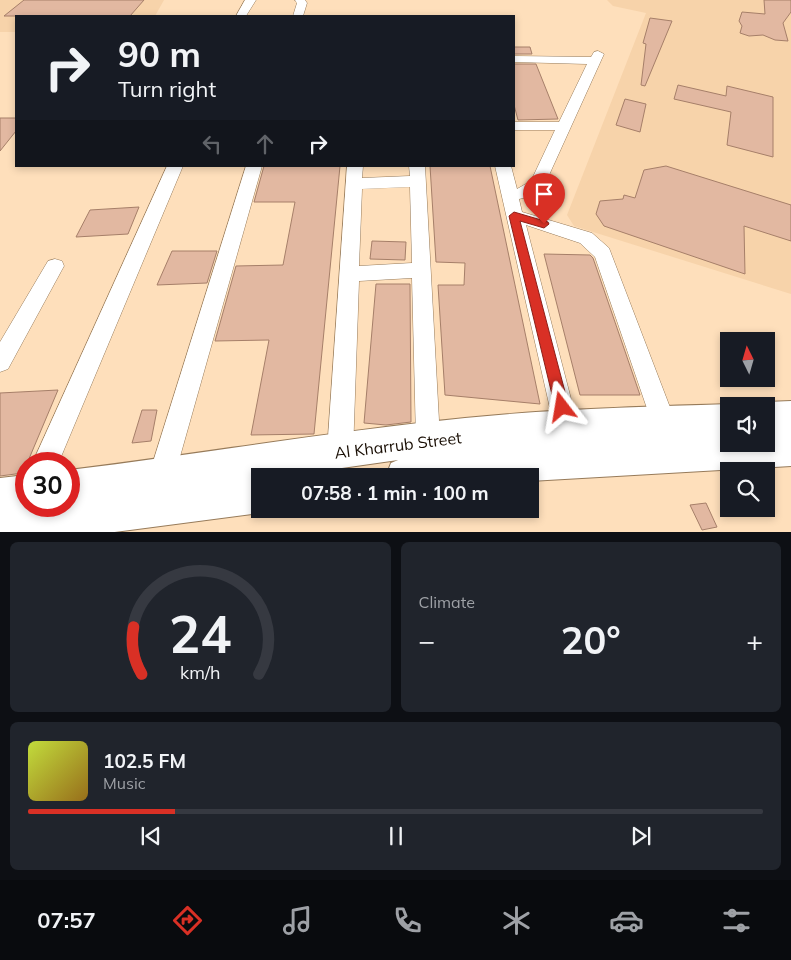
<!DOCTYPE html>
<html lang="en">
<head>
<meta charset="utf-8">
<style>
	:root { --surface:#171b24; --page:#20242c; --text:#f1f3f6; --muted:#9ea1a6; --line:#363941; --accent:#d93025 }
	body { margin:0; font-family:Mulish,sans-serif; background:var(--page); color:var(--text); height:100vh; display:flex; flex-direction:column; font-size:19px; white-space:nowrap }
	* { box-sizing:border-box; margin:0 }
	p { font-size:16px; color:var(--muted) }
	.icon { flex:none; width:28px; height:28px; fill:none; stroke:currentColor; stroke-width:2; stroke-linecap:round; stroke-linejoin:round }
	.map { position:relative; height:532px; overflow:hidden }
	.sheet { display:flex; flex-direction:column; gap:10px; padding:10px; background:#0d0f14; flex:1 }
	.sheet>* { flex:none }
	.banner { position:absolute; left:15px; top:15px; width:500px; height:152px; border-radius:0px; box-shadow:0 2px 8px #0003; background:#171b24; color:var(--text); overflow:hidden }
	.needle { width:32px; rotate:355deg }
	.fabs { position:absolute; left:720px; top:332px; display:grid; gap:10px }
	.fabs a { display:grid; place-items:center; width:55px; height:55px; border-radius:0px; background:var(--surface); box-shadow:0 2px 8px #0003; font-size:25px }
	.speed { position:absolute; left:15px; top:452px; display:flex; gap:10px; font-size:25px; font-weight:700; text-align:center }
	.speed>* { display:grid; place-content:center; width:65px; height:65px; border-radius:50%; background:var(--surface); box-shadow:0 2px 8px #0003; line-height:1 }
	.speed .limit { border:8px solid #d22; background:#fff; color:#111 }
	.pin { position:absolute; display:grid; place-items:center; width:42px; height:42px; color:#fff; margin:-51px -21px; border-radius:50% 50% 50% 0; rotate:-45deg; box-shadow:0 0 5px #0007 }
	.pin .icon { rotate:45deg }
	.me { position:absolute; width:55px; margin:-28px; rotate:346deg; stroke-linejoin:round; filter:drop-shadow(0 0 4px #0008) }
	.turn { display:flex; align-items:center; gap:18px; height:105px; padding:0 20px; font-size:22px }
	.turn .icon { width:65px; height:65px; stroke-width:2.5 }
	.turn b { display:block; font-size:35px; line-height:42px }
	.lanes { display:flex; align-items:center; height:48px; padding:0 20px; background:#0003; justify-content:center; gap:25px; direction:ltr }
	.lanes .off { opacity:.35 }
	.big { font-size:38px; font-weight:700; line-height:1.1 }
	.sheet .widget { flex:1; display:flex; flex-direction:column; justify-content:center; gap:8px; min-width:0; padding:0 18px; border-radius:8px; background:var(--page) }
	.sheet .dial { align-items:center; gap:0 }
	.dial svg { height:130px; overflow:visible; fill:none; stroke:var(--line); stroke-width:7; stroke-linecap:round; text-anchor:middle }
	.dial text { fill:var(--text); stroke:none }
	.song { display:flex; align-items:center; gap:15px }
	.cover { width:60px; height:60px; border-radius:8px; background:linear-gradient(135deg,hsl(70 70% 55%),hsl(40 70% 35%)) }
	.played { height:5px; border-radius:2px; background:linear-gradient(90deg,var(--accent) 20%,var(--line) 20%) }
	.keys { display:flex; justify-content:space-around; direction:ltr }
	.heat { display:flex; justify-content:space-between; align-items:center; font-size:28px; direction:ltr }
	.sheet .tiles { flex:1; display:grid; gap:10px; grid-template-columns:1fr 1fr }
	.widget:last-child { grid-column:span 2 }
	.trip { position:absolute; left:251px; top:468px; width:288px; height:50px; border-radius:0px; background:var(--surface); box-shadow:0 2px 8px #0003; font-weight:700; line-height:50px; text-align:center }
	.tabs { display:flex; height:80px; justify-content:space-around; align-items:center; background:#090b0e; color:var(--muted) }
	.tabs .icon { width:35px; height:35px }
	.tabs .on { color:var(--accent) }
	.tabs b { font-size:22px; color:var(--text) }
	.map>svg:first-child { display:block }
</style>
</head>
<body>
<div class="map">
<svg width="791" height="533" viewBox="0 0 791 533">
	<rect width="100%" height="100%" fill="#fedfbb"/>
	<!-- built -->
	<g fill="#f7d3aa">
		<path d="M0,0H164L155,16H16V32H0Z"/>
		<path d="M607,0H791V294L574,226L567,215L646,13L613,6Z"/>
	</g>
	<!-- building -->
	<g fill="#e2b8a1" stroke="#a67f69">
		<path d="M24,0H144L130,16H4Z"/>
		<path d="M764,0H791V12L783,23L788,41L775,40L763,35L749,36L740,33L742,26L739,21L742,12L765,14Z"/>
		<path d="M650,18L672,21L645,86L641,85L646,44L643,43Z"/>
		<path d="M514,47H530L532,54H514Z"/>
		<path d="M514,64H536L558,119L518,120L514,105Z"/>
		<path d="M678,85L726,96L727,86L773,97V157L727,145L731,112L674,99Z"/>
		<path d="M625,99L646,104L640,132L616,125Z"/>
		<path d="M0,118H16V131L0,151Z"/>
		<path d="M264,166H340L314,434L251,435L269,340L215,341L236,266L283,265L295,202H254Z"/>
		<path d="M430,166H490L540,404L445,395L438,285H464L465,263L436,262Z"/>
		<path d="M666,166L791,205V241L744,226L745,274L604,226L596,214L600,201L623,199L624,195L635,198L644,170Z"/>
		<path d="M139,207L128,234L76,237L90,210Z"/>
		<path d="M372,241L406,242L405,260L370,259Z"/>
		<path d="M172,251H217L207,283L157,285Z"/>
		<path d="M544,254L590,255L593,258L640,395H580Z"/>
		<path d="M376,284H410L411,422L386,425L364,423Z"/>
		<path d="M58,390L23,473L0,476V393Z"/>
		<path d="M142,410H157L151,441L132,443Z"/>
		<path d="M706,503L717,527L702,530L690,505Z"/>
	</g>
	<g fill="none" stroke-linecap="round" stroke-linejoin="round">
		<defs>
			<g id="street">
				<path d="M245,0H256L246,16H236Z"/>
				<path d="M295,0H305L307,3L303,16H293L297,3Z"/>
				<path d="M598,51L604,54L545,184L532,196L519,199L522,212L592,233L609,248L676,423L673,432L664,435L655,432L652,423L595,257L580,243L526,225L578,426L575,435L566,438L557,435L554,426L495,166H511L517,189L531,181L555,130H514V122H559L587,64L514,62V56L591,57L594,52Z"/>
				<path d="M167,166H183L58,464H32Z"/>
				<path d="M246,166H262L174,478L170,487L161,491L152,487L148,478Z"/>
				<path d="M347,166H363L362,178L410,176L409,166H425L440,439L437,448L428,451L419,448L416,439L412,278L359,281L353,452L349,461L340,465L331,461L327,452ZM410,187L412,263L359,266L362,189Z"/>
				<path d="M55,259L62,261L64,266L8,369L0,372V342L48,261Z"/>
			</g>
			<path id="secondary" d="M791,401V466L530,481V476H386L391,463L398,460L286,476H260V509H269L260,513L107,533H0V478L26,475V506H69V470C201,454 333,431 465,418C553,409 641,407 729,404L734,406H729V444H766V406H756L766,402Z"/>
		</defs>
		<!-- street casing -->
		<use href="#street" stroke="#977b5a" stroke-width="1"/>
		<!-- secondary casing -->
		<use href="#secondary" stroke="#977b5a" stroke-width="2"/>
		<!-- street -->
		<use href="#street" fill="#fff" fill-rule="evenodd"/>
		<!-- secondary -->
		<use href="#secondary" fill="#fff" fill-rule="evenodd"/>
	</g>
	<!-- route -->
	<path fill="#d93025" stroke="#8d1f18" d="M514,212L548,222L549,224L544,228L520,221L569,407L567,412L562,414L557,412L555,407L509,216Z"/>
	<g text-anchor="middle" stroke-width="5" stroke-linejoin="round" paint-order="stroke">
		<!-- near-street labels -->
		<g font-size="16" fill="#180d03" stroke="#fff">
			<text transform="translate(398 445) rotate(-7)" y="6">Al Kharrub Street</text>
		</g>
	</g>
</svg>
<div class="fabs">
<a><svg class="needle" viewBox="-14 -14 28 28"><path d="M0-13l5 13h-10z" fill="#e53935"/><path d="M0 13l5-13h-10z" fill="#9ea1a6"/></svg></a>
<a><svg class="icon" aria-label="sound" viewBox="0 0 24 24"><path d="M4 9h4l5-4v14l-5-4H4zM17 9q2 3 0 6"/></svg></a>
<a><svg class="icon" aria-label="search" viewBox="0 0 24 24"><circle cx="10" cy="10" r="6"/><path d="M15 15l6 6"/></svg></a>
</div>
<div class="speed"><div class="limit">30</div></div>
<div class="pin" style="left:544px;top:224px;background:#d93025"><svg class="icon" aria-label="arrive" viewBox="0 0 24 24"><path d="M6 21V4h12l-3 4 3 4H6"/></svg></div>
<svg class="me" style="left:562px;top:407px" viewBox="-20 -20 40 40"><path d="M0-17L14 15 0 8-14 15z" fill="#d93025" stroke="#fff" stroke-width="4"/></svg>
<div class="trip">07:58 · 1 min · 100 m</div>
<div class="banner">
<div class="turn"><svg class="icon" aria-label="right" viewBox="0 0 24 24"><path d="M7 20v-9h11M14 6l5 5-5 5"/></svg><div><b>90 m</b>Turn right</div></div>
<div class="lanes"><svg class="icon off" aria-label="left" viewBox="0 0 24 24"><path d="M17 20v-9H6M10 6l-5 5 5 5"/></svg><svg class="icon off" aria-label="ahead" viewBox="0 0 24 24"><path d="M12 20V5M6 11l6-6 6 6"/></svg><svg class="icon" aria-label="right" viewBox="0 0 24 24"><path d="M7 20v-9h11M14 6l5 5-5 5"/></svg></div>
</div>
</div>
<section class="sheet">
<div class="tiles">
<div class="widget dial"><svg viewBox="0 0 100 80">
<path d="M14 69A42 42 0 1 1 86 69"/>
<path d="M14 69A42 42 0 0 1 9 40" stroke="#d93025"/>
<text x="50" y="56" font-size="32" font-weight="700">24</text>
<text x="50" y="72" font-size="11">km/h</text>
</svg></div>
<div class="widget"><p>Climate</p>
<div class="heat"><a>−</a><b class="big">20°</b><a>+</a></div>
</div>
<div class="widget">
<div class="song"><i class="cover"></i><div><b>102.5 FM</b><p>Music</p></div></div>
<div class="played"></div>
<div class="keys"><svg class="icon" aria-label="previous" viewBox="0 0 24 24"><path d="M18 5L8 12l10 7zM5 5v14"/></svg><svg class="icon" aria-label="pause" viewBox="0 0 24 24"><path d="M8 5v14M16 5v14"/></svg><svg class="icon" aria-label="next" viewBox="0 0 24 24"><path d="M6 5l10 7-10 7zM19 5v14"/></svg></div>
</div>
</div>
</section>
<nav class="tabs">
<b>07:57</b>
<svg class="icon on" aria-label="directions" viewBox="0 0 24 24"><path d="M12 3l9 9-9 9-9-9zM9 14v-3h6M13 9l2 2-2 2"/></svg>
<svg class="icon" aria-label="music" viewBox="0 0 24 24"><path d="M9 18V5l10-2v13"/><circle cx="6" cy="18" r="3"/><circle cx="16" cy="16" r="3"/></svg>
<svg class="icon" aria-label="phone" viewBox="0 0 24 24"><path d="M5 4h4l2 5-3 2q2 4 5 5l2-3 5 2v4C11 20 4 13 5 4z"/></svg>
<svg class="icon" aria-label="climate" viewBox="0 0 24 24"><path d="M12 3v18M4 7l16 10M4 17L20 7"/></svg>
<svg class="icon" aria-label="car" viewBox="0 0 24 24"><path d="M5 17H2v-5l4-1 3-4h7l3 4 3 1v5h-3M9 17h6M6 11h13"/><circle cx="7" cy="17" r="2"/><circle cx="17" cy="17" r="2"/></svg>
<svg class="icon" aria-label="filters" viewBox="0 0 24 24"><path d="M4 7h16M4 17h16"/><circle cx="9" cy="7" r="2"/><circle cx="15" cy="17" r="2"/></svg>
</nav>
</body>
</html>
